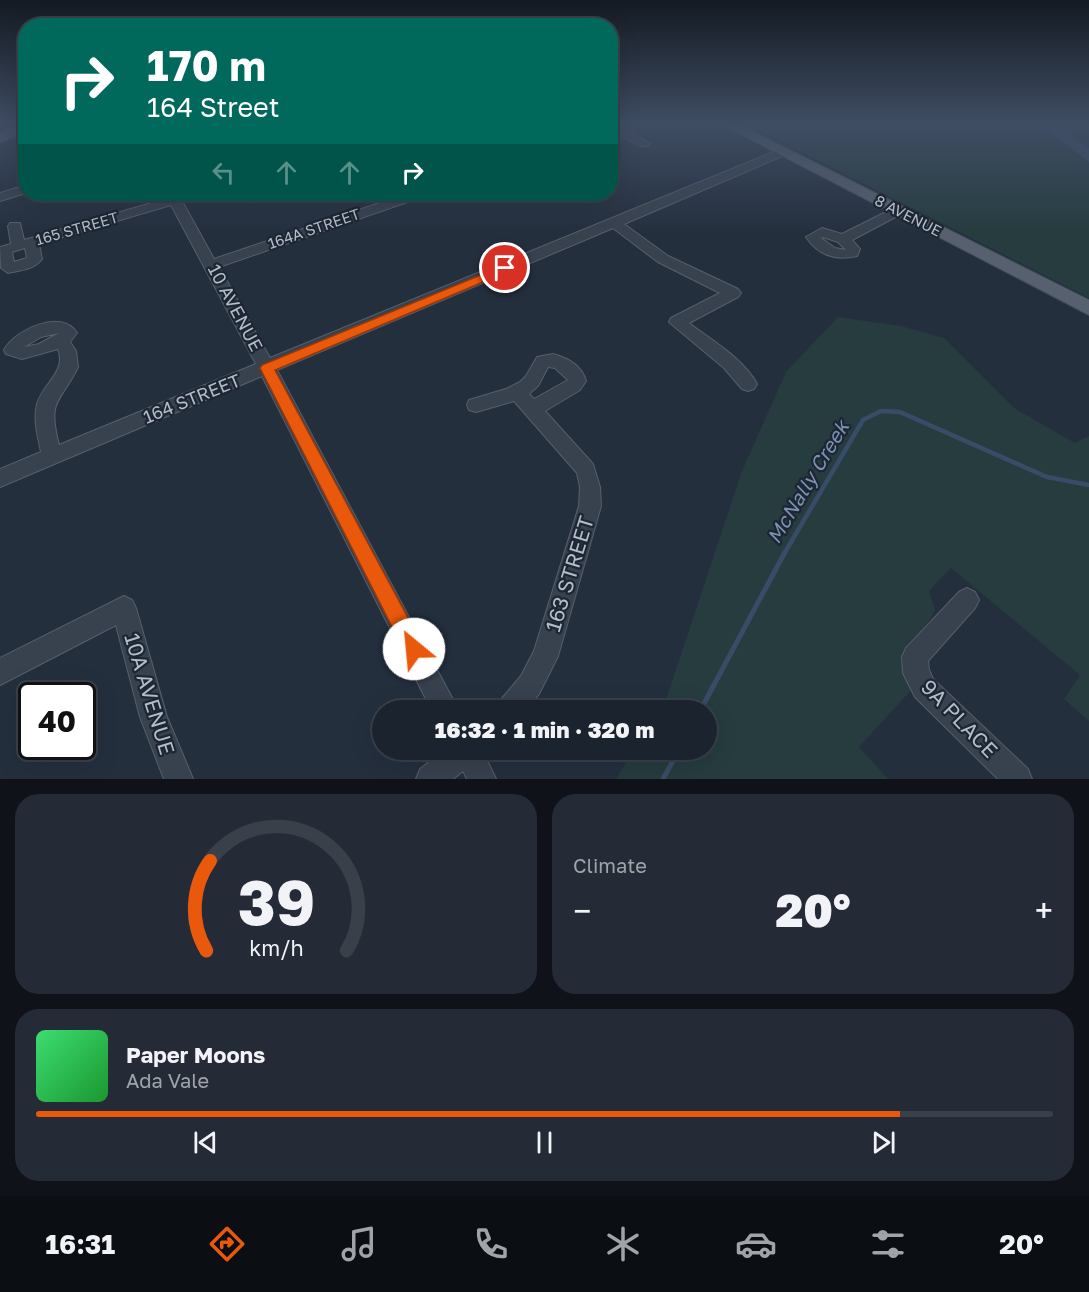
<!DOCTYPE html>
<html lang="en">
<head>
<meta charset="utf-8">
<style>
	:root { --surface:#1b232e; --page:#242b36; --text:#f1f3f6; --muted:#a0a4aa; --line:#39404a; --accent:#ea580c }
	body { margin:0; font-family:"Golos Text",sans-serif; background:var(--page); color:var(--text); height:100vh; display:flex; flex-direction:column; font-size:22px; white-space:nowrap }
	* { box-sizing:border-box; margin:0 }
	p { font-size:20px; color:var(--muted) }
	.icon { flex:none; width:33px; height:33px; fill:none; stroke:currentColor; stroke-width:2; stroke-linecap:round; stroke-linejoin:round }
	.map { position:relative; height:779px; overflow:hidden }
	.sheet { display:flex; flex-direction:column; gap:15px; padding:15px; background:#0f1319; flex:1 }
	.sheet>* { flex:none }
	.banner { position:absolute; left:18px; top:18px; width:600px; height:183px; border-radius:24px; box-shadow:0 6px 24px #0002,0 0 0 2px var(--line); background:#00695c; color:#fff; overflow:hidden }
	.speed { position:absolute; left:18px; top:682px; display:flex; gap:12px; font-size:30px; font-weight:700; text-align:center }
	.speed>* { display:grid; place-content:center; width:78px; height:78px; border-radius:50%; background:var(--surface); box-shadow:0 6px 24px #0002,0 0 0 2px var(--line); line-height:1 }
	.speed .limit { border:3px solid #111; border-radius:9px; background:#fff; color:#111 }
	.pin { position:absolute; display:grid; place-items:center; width:51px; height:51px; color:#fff; margin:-26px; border:3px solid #fff; border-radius:50%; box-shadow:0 2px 6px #0007 }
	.me { position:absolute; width:66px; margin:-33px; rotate:332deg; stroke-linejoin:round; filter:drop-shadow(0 0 4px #0008) }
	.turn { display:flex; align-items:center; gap:21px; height:126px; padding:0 30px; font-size:27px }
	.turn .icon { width:78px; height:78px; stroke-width:2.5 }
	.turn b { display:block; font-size:42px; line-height:51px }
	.lanes { display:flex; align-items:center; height:57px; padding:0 30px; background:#0003; justify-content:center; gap:30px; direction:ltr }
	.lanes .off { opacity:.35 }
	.big { font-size:45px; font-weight:800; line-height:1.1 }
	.sheet .tile { flex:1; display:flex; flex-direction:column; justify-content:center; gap:9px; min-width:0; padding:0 21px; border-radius:24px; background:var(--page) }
	.sheet .dial { align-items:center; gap:0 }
	.dial svg { height:156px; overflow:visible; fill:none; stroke:var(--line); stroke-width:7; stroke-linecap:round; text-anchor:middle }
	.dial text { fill:var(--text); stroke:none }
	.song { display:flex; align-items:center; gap:18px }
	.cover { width:72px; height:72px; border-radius:9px; background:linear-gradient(135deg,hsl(140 70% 55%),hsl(130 70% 35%)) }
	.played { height:6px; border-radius:3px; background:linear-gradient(90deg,var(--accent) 85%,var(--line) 85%) }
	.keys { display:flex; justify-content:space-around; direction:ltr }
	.heat { display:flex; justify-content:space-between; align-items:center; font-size:33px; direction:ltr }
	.sheet .tiles { flex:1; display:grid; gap:15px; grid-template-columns:1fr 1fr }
	.tile:last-child { grid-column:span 2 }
	.trip { position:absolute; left:372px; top:700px; width:345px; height:60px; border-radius:30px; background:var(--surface); box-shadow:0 6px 24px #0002,0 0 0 2px var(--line); font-weight:800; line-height:60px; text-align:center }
	.dock { display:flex; height:96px; justify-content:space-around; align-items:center; background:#0b0e12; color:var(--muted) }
	.dock .icon { width:42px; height:42px }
	.dock .selected { color:var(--accent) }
	.dock b { font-size:27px; color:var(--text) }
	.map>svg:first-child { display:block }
</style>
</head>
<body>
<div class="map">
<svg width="1089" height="779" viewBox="0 0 1089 779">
	<rect width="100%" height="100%" fill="#242f3e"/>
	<!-- green -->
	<g fill="#263c3f">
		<path d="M747,124H1033L1051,133L1089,162V298Z"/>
		<path d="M1052,124H1089V148Z"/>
		<path d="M838,317L901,326L944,338L1014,408L1075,443L1089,436V721L1064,699L1080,675L951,568L929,591L935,610C919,645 884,641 914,687L859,747L888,779H616L634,750H706V711H659L666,700L742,471L786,372Z"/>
	</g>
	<!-- water -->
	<path fill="#394c67" d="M1033,124C1061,124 1067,133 1089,148V162L1051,133Z"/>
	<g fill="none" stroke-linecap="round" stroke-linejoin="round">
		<!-- stream-far1 -->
		<path stroke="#394c67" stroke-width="4.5" d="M784,554L863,420L881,411L900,412L1047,477L1089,485"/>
		<!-- stream -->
		<g stroke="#394c67" stroke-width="5">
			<path d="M700,711L785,552"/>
			<path d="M663,779L679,750"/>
		</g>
		<defs>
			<g id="minor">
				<path d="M610,124H618L650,144L648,146H640L610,129Z"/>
				<path d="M783,148L789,152L787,154L624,224L668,256L738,289L741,293L738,297L689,323C711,340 743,358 757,384L754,389L748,391L742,389L724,368L669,322L671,318L720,293L658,262L613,228L277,370L459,711H432L262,376L0,487V469L41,452C38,437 33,420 37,404C43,383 67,372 58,349L22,359L6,354L4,350C15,330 62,308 77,333L70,342L76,351L78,367C60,404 47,398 59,445L256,364L171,205L39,244L42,259C33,270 21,270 8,273L1,268L0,247L11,244L8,226L10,223H20L24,240L155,202L167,197L166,194H193L192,197L182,201L214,259L406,194H423L422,197L219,267L270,358ZM25,248L27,258L14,262L12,252ZM59,333L39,344L24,347L41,337Z"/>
				<path d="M26,185V193L0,201V193Z"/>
				<path d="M898,206L903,207L905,210L903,213L852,240L860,249L857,256C836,261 818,255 806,237L822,228L842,234ZM823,237L838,242L846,250L835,248L821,238Z"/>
				<path d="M553,354C568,358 582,366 586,381L580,390L545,411L593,464L600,487L601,506L558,656L539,694L525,711H495L499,702L521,676L534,651L579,506L580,487L577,473L514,401L476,412L469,410L467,405L469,400L506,389L520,382L526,376L537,357ZM548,367L555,368L568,380L534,399L529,394L538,386Z"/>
				<path d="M967,588L975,592L979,600L975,608L928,661L929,670L933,679L1028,769L1032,779H998L915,697L903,673L902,657L906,648L959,592Z"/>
				<path d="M124,596L132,600L136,608L167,717L193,779H164L140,717L116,625L0,685V658Z"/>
				<path d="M445,750H482L496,779H467L463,771L453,779H416L420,769Z"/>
			</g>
			<g id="major">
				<path d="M18,124H26V131L0,143V133Z"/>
				<path d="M721,124H738L1089,300V315Z"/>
			</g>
		</defs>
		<!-- minor casing -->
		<use href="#minor" stroke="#565f6c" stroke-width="2"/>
		<!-- major casing -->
		<use href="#major" stroke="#414a57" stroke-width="2"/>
		<!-- minor -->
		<use href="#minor" fill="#38414e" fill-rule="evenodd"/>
		<!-- major -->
		<use href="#major" fill="#56606e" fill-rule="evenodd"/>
	</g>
	<!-- sky -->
	<linearGradient id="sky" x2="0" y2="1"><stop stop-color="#141a22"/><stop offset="0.53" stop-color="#3f4d63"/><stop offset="1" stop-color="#3f4d63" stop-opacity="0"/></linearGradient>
	<rect width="1089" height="233" fill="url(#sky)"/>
	<!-- route -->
	<path fill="#ea580c" stroke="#983908" stroke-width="1.5" d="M505,265L509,266V271L275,370L421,642L423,649L421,656L414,658L407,656L260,368L262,365Z"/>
	<g text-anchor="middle" stroke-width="4.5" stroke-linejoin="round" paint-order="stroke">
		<!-- far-street labels -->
		<g font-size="15" fill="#b4bcc9" stroke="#1d2633">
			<text transform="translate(908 216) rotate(27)" y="5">8 AVENUE</text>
			<text transform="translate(77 229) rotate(-16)" y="5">165 STREET</text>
			<text transform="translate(314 229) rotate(-19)" y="5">164A STREET</text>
		</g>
		<!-- street labels -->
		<g font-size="18" fill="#b4bcc9" stroke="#1d2633">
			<text transform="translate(235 308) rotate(62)" y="6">10 AVENUE</text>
			<text transform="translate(192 399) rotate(-22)" y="6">164 STREET</text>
		</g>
		<!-- water labels -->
		<g font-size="20" font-style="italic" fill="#7c92b1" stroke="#1d2633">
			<text transform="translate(808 482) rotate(-59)" y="7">McNally Creek</text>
		</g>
		<!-- near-street labels -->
		<g font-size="21" fill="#b4bcc9" stroke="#1d2633">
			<text transform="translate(570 574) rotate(-73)" y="7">163 STREET</text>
			<text transform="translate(149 694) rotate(73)" y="7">10A AVENUE</text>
			<text transform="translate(959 719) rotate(46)" y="7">9A PLACE</text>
		</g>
	</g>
</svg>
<div class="speed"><div class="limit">40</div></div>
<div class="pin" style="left:505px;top:268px;background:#d93025"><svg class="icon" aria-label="arrive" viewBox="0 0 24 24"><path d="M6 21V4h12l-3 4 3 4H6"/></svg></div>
<svg class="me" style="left:414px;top:649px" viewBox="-20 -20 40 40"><circle r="19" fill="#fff"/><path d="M0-13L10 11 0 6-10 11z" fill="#ea580c"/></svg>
<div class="trip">16:32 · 1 min · 320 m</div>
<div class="banner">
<div class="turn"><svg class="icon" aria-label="right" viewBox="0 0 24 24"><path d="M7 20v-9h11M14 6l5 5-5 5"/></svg><div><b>170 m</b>164 Street</div></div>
<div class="lanes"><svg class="icon off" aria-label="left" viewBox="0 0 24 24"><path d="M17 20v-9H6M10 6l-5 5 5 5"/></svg><svg class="icon off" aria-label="ahead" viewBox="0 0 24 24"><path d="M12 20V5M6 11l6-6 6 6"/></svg><svg class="icon off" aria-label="ahead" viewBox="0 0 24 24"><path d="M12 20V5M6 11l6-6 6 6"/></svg><svg class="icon" aria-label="right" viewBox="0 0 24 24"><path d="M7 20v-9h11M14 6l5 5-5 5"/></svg></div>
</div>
</div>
<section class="sheet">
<div class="tiles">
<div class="tile dial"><svg viewBox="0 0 100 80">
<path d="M14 69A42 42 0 1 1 86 69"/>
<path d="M14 69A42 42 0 0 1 16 23" stroke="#ea580c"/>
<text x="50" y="56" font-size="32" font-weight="700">39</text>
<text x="50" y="72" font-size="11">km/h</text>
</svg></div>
<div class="tile"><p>Climate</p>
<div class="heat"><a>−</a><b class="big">20°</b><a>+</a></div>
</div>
<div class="tile">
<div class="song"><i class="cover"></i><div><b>Paper Moons</b><p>Ada Vale</p></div></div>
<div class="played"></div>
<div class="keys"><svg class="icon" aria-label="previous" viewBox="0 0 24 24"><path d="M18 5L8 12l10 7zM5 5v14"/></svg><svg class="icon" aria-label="pause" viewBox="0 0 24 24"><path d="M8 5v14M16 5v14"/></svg><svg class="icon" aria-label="next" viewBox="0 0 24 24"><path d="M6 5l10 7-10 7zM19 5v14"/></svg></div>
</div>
</div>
</section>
<nav class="dock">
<b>16:31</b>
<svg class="icon selected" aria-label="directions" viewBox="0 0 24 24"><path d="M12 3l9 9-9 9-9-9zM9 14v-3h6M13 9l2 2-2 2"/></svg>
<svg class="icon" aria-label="music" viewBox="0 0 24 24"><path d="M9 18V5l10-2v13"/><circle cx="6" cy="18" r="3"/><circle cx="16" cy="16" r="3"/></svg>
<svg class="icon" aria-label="phone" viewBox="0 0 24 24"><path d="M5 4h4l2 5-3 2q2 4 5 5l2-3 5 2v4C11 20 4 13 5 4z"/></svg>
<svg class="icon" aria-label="climate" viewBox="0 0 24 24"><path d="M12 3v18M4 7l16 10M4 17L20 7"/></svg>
<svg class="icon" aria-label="car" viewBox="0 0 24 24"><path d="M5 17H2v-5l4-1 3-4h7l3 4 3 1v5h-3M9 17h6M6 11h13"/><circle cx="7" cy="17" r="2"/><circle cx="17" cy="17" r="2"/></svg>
<svg class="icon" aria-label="filters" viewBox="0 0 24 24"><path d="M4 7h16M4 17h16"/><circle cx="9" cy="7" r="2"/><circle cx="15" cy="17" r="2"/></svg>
<b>20°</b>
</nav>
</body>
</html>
